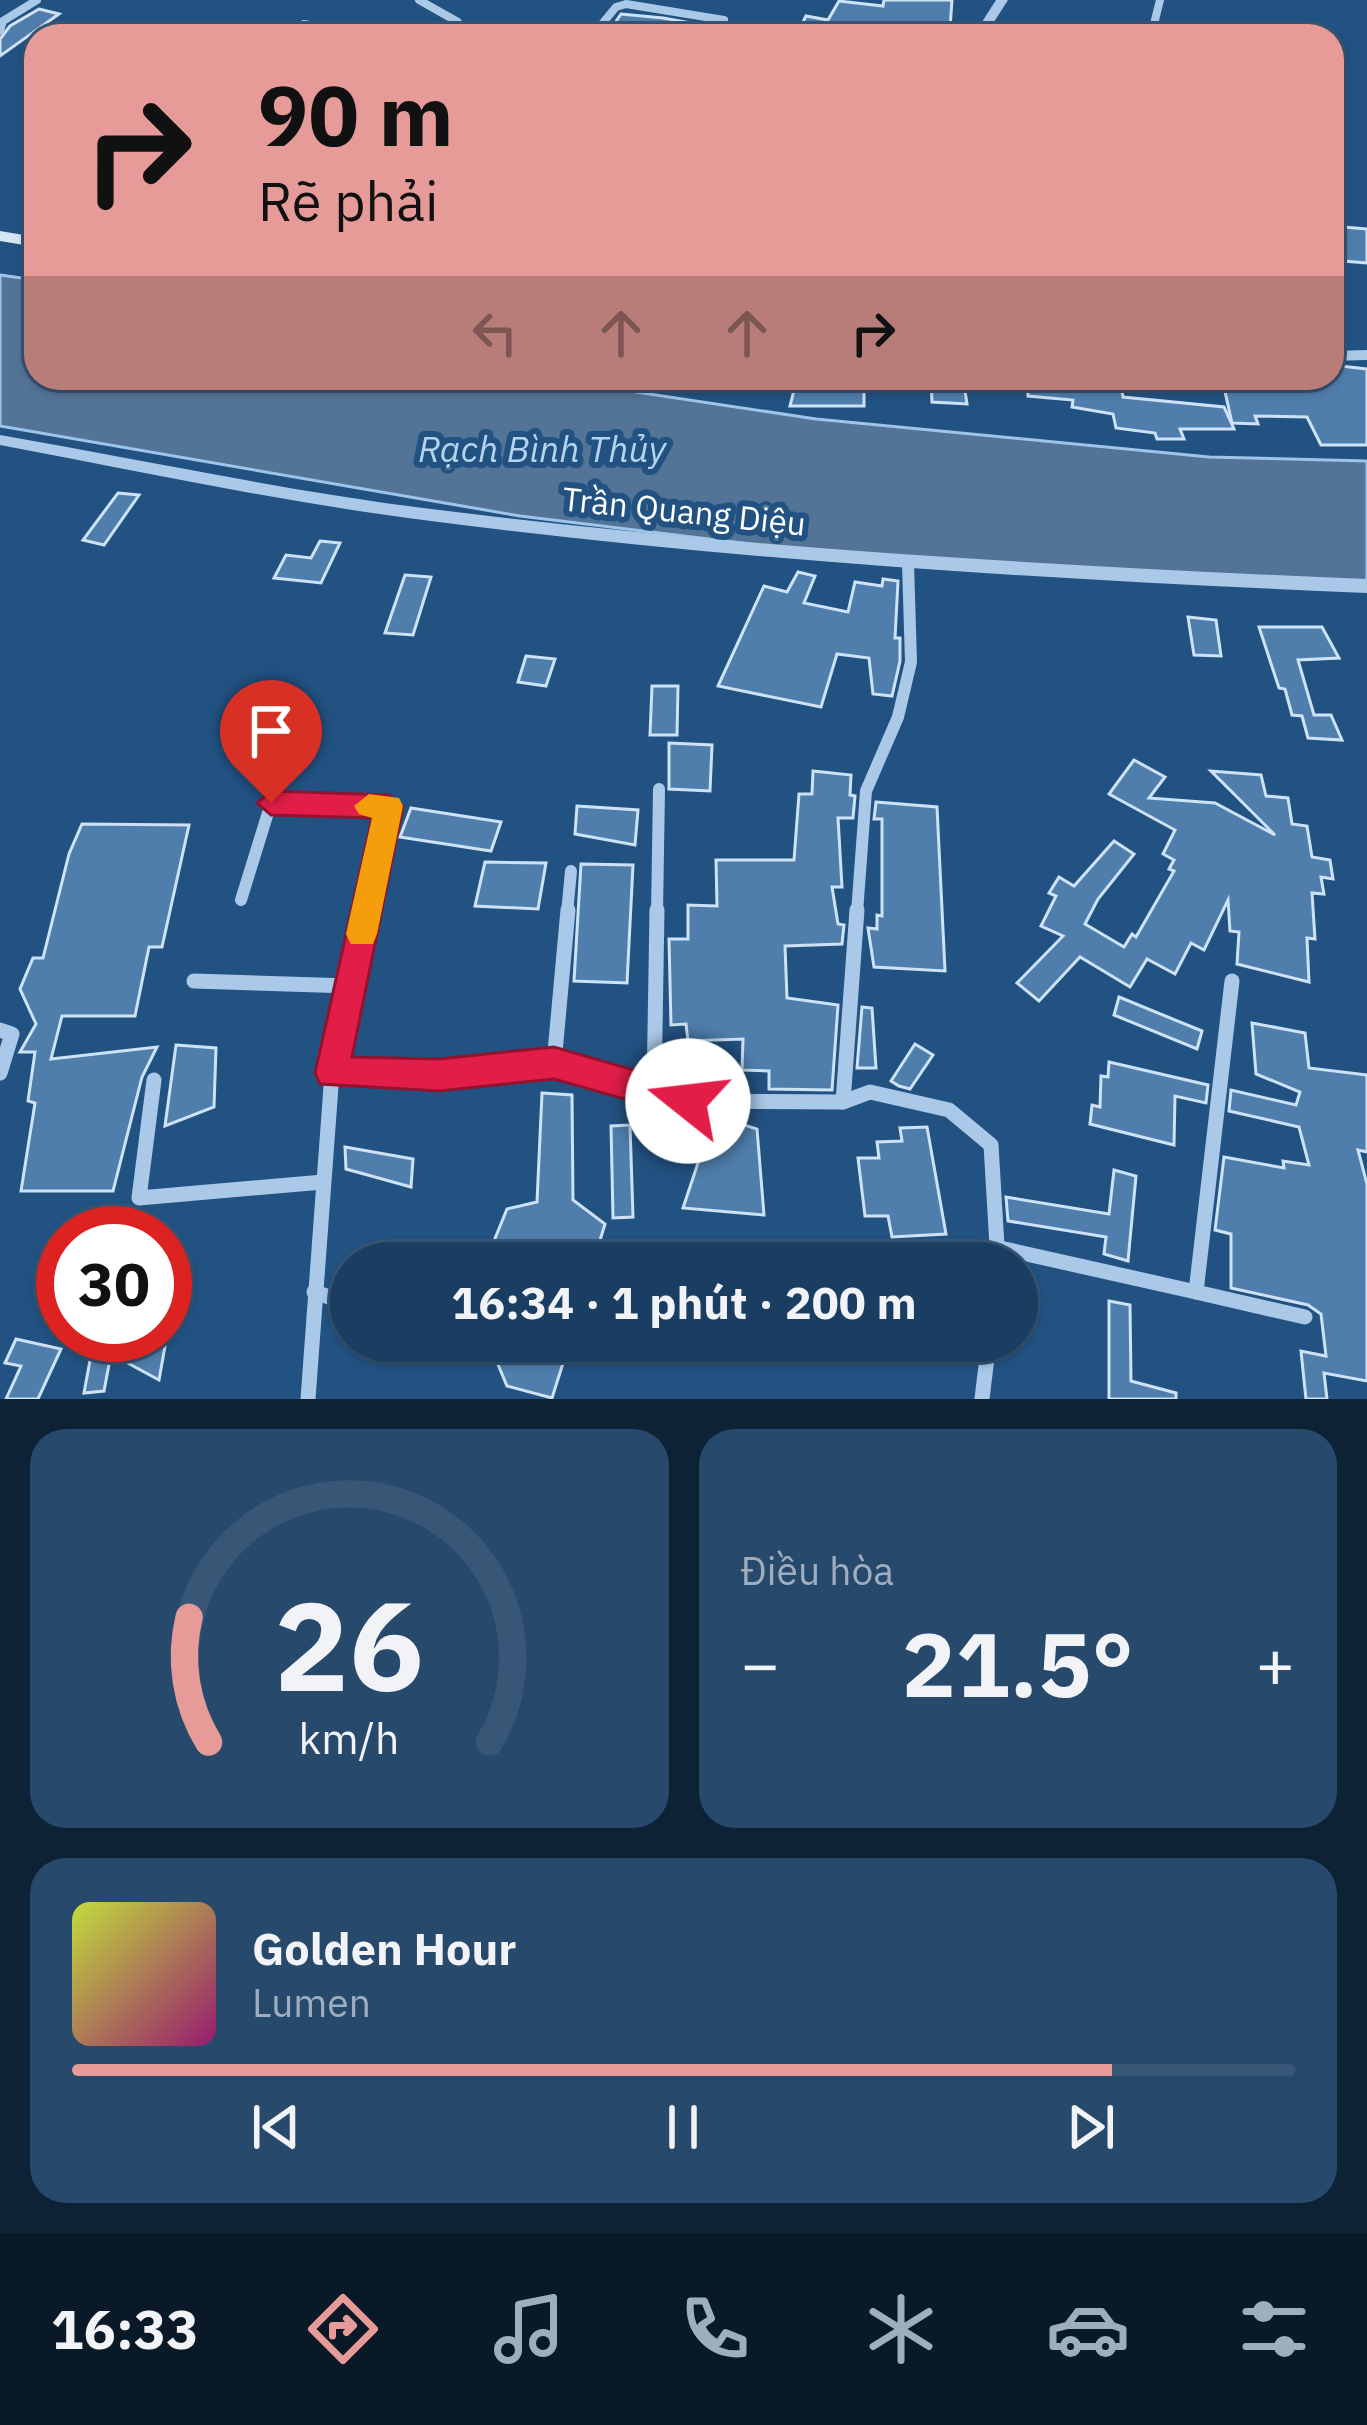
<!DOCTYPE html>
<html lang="vi">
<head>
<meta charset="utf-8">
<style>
	:root { --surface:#1a3e62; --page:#27496b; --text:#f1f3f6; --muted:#9faebe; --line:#385777; --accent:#e69b98 }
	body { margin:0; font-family:"IBM Plex Sans",sans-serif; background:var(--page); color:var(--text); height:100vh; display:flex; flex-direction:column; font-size:45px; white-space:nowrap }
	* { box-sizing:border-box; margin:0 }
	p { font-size:39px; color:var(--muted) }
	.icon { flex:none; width:66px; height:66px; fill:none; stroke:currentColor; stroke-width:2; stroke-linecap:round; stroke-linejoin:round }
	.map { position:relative; height:1399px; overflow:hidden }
	.details { display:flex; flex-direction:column; gap:30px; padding:30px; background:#0e2236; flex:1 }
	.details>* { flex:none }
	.banner { position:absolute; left:24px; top:24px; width:1320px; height:366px; border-radius:36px; box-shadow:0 3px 9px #0004,0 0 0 3px var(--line); background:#e69b98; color:#111; overflow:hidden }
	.speed { position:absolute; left:36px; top:1206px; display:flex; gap:24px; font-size:60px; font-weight:700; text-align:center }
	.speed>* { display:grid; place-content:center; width:156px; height:156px; border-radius:50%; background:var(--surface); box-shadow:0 3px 9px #0004,0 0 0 3px var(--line); line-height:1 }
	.speed .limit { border:18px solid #d22; background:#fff; color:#111 }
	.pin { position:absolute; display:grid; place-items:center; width:102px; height:102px; color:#fff; margin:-123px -51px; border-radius:50% 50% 50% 0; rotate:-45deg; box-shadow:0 0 12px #0007 }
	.pin .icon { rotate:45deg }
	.me { position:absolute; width:132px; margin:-66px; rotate:286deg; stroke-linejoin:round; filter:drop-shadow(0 0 9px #0008) }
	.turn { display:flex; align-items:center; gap:42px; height:252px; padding:0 36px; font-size:54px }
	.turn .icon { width:156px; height:156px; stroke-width:2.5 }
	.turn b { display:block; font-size:84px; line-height:102px }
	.lanes { display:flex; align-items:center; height:114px; padding:0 36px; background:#0003; justify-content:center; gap:60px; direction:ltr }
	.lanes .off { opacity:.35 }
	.big { font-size:90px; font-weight:700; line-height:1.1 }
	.details .card { flex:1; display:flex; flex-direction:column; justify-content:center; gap:18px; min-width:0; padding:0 42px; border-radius:36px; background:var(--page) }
	.details .dial { align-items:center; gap:0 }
	.dial svg { height:312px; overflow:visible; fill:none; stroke:var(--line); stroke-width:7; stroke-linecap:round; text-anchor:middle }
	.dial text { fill:var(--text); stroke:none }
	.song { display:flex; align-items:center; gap:36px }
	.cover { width:144px; height:144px; border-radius:18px; background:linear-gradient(135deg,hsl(70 70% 55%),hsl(320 70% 35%)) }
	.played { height:12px; border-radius:6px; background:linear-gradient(90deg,var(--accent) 85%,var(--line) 85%) }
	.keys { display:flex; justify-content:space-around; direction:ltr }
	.heat { display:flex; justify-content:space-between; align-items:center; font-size:66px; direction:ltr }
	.details .tiles { flex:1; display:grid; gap:30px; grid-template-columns:1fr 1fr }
	.card:last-child { grid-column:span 2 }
	.trip { position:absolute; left:330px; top:1242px; width:708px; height:120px; border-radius:60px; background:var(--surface); box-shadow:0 3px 9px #0004,0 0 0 3px var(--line); font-weight:700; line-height:120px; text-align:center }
	.tab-bar { display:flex; height:192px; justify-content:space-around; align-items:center; background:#0a1927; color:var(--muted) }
	.tab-bar .icon { width:84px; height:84px }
	.tab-bar .active { color:var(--accent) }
	.tab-bar b { font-size:54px; color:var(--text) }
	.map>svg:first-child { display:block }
</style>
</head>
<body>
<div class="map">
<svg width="1367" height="1399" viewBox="0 0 1367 1399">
	<rect width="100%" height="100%" fill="#225282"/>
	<!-- water -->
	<path fill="#537497" stroke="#9ec5e9" stroke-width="3" d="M0,275L36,280V378H543L816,419L1209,457L1367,461V583L874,559L520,516L0,426Z"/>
	<!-- building -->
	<g fill="#4f7eac" stroke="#cee2f6" stroke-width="3">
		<path d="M884,0H952L950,28H944L942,36L865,31L864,36H796L806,16L828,20L839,1L883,6Z"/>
		<path d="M39,9L59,14L0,56V39L10,26Z"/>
		<path d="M621,14L663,18L709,26L703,36H606Z"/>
		<path d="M1332,226L1367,229V263L1343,261Z"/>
		<path d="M1332,365L1367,369V445H1321L1307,417L1255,416L1258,424L1232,423L1222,378H1332Z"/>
		<path d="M797,378H864V406H790Z"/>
		<path d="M931,378H963L967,404L932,402Z"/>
		<path d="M1027,378H1120L1123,397L1224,407L1234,429H1180L1184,439H1157L1155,433L1116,428L1113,414L1072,407L1073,400L1028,396Z"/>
		<path d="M118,493L139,495L104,545L83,540Z"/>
		<path d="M320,541L340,543L321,583L274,578L286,555L311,558Z"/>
		<path d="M798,572L815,576L804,603L848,612L855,582L882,586L883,579L898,581L895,638H900V661L892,696L873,694L869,658L837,654L821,707L718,686L764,586L787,592Z"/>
		<path d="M405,575L431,577L413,635L385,633Z"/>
		<path d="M1188,617L1216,620L1221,656L1194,655Z"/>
		<path d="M1259,627H1322L1339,658L1298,660L1314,715H1331L1342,740L1308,738L1302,716L1292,715L1285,689L1279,688Z"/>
		<path d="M526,656L555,659L546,686L518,682Z"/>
		<path d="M652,686H678L677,735H650Z"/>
		<path d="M669,743L712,745L710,791L669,789Z"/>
		<path d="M1134,760L1165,777L1149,798L1215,803L1275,835L1211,771L1261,775L1266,796L1288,798L1292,824L1307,826L1312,857L1330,860L1333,879L1321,877L1324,894L1312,893L1315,939L1307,938L1309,982L1237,964L1239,932L1230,931L1228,900L1204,950L1191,943L1175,974L1147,959L1130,987L1080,957L1039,1001L1017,983L1063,936L1041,926L1056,896L1049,893L1059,877L1074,886L1114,841L1134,854L1098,899L1085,924L1124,947L1132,934L1136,937L1174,871L1169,869L1174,860L1163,854L1175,830L1109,794Z"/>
		<path d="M813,771L851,775L850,795L855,796L853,818H838L842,887H832L838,924L844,925L842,944L785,946L787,998L838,1005L832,1090L769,1089V1071L742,1070L743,1039L688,1041L686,1024L671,1025L669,939H688V905L717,906L716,860H794L799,794H812Z"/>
		<path d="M876,802L937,807L945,971L874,967L868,928L877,929V915L882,916V819H874Z"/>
		<path d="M577,806L638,810L635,845L575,834Z"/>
		<path d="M411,808L501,822L491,851L400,837Z"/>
		<path d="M82,824L189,825L162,947H149L135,1016H62L51,1059L157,1047L142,1077L113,1191H21L35,1103L28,1101L35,1052H20L36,1024L20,989L33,958H43L69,854Z"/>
		<path d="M485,862L546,863L538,909L475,906Z"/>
		<path d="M581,864L633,865L627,983L574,981Z"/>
		<path d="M1119,997L1202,1031L1197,1049L1114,1015Z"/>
		<path d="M862,1007L872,1008L876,1068H857Z"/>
		<path d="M1252,1023L1305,1033L1309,1068L1367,1075V1152L1358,1150L1367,1184V1381L1324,1373L1327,1399H1306L1301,1351L1326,1356L1321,1314L1308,1305L1231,1288V1234L1215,1230L1224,1157L1284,1168L1283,1161L1309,1165L1299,1127L1229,1111L1231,1090L1296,1105L1300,1092L1256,1074Z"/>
		<path d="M915,1044L933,1055L910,1089L899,1086L891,1081Z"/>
		<path d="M176,1045L216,1048L214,1107L165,1126Z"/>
		<path d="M1109,1062L1208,1085L1206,1103L1175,1096L1174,1145L1090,1124L1092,1105L1100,1107L1101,1076L1108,1077Z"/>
		<path d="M542,1093L572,1095L573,1200L605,1224L593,1263H485L507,1209L537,1202Z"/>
		<path d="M723,1118L757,1129L764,1215L683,1208L704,1145Z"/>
		<path d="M630,1125L633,1217L613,1218L611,1126Z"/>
		<path d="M927,1127L946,1234L892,1237L888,1216H865L858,1158H879L877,1142L902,1141L900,1128Z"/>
		<path d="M345,1147L413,1159L411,1187L346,1169Z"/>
		<path d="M1114,1170L1136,1176L1128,1261L1104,1254L1106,1237L1008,1221L1006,1197L1109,1214Z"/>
		<path d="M1109,1301L1130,1305L1131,1381L1176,1393V1399H1109Z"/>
		<path d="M77,1335H167L159,1380L111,1354L104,1391L84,1393L93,1344Z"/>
		<path d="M16,1339L61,1349L38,1399H6L21,1366L5,1363Z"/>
		<path d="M499,1341H570L552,1398L507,1386L497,1362L505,1354Z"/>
	</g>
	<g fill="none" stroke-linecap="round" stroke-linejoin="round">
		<!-- minor-far2 -->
		<g stroke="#aac9e8" stroke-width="8">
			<path d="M419,0L458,22L449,36"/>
			<path d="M304,24L368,36"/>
			<path d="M986,26L1055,36"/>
			<path d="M0,31L3,21L37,0"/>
			<path d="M592,36L616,7L626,4L724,20L711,36"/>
			<path d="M1151,36L1160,0"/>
		</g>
		<!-- minor-far1 -->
		<g stroke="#aac9e8" stroke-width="12">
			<path d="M241,900L271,803L389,806L366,913"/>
			<path d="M567,913L571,871"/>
			<path d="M657,913L659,789"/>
			<path d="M857,913L866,791L898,717L911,662L908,564"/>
		</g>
		<!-- minor -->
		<g stroke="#aac9e8" stroke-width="15">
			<path d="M194,981L351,986"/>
			<path d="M0,1030L12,1034L0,1073"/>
			<path d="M554,1063L568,910"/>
			<path d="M332,1073L439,1075L554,1063L688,1101L843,1102L870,1092L949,1110L991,1145L998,1263"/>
			<path d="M154,1080L139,1198L323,1182"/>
			<path d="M654,1091L657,910"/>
			<path d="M843,1102L857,910"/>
			<path d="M1000,1248L1196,1292L1232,981"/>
			<path d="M314,1292L351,1304"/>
			<path d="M1196,1292L1305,1317"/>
			<path d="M462,1341L493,1351"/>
			<path d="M308,1399L332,1073L367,910"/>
			<path d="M982,1399L989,1341"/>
		</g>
		<!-- tertiary -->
		<g fill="#aac9e8" fill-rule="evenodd">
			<path d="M996,0H1008L985,36H973Z"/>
			<path d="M1367,350V360L1332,361V351Z"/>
			<path d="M0,435C144,460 286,491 431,509C742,548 1054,566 1367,579V593C1054,580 742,561 431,521C286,503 143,472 0,445Z"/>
		</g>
		<!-- secondary -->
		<path fill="#d4e5f6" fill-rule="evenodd" d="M0,231L36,237V247L0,241Z"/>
	</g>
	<!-- route -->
	<path fill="#e11d48" stroke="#92132f" stroke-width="3" d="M271,791L389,795L403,806L352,1057L439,1059L554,1047L700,1089L705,1101L700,1113L688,1117L554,1079L439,1091L320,1084L315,1073L372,818L271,815L257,803Z"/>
	<!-- slow -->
	<path fill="#f59e0b" d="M369,794L399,798L403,806L377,934L373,944H351L346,934L372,818L359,814L354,806Z"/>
	<g text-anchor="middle" stroke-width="12" stroke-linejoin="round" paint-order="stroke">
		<!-- street labels -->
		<g font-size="33" fill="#fff" stroke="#225282">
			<text transform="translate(684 511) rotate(6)" y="12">Trần Quang Diệu</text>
		</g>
		<!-- water labels -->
		<g font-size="36" font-style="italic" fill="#b5d3ef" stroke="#225282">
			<text x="542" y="462">Rạch Bình Thủy</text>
		</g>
	</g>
</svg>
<div class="speed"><div class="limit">30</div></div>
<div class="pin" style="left:271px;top:803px;background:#d93025"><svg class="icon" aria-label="arrive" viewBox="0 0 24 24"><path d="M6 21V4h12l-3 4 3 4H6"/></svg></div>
<svg class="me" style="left:688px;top:1101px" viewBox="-20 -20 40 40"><circle r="19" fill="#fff"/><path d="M0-13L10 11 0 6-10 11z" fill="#e11d48"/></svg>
<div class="trip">16:34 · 1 phút · 200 m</div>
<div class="banner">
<div class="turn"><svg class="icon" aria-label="right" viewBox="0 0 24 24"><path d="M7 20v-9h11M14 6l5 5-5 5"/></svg><div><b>90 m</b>Rẽ phải</div></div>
<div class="lanes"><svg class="icon off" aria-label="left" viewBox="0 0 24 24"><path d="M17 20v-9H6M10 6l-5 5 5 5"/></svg><svg class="icon off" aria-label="ahead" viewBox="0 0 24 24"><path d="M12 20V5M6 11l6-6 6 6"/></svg><svg class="icon off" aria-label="ahead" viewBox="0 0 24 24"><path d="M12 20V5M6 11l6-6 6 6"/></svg><svg class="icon" aria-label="right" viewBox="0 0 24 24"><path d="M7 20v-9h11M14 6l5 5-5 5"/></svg></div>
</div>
</div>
<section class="details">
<div class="tiles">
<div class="card dial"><svg viewBox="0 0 100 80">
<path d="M14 69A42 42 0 1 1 86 69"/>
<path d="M14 69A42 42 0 0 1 9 37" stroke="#e69b98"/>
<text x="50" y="56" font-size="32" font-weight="700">26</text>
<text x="50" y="72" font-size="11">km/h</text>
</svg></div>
<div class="card"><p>Điều hòa</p>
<div class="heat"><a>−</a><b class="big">21.5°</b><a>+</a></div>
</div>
<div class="card">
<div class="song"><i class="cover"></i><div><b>Golden Hour</b><p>Lumen</p></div></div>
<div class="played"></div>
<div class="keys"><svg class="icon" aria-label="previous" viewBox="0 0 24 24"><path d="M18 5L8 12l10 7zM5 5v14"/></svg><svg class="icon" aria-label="pause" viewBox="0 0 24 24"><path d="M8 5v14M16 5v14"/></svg><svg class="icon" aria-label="next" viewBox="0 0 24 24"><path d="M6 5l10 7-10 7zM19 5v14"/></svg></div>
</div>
</div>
</section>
<nav class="tab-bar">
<b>16:33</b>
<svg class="icon active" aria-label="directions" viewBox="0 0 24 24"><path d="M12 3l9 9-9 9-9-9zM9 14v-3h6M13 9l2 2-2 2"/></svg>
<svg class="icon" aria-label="music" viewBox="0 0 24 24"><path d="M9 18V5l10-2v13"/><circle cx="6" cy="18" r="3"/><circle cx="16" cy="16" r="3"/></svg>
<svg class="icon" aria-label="phone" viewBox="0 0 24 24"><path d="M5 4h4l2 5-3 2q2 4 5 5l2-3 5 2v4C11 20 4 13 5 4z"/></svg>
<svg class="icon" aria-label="climate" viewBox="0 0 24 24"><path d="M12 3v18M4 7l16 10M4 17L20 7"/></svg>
<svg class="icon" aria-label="car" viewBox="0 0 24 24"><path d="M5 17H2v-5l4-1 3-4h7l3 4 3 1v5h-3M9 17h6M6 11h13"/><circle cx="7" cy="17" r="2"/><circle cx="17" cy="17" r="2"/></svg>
<svg class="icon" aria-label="filters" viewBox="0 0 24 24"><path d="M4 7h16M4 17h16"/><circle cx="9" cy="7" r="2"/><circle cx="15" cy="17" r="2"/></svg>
</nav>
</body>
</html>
